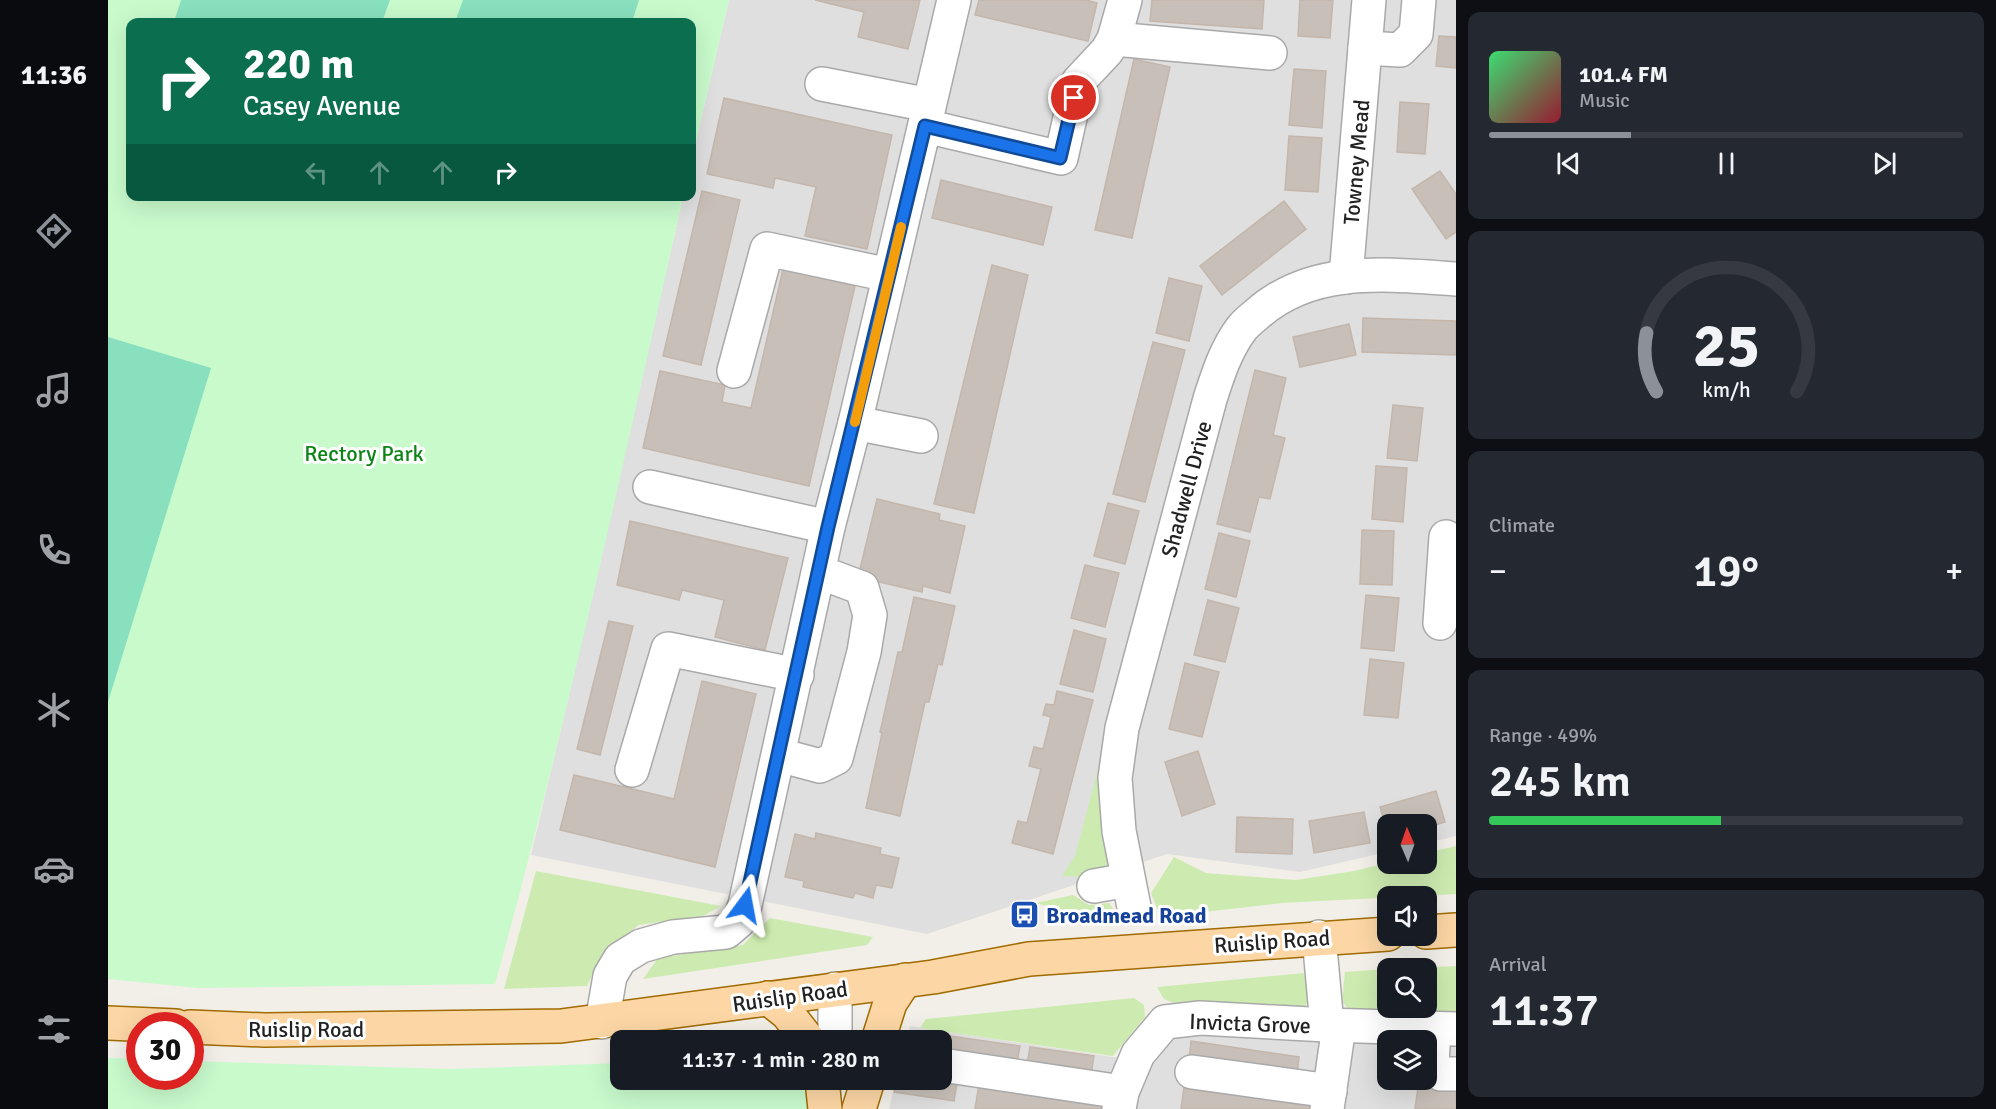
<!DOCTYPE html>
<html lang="en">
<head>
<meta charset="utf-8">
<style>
	:root { --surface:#171b24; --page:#242831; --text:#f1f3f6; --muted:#9ea1a6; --line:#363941; --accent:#8c9099 }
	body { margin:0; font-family:Signika,sans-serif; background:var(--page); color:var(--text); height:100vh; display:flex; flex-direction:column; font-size:22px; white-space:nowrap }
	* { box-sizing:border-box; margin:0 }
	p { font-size:20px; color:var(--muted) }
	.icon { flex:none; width:33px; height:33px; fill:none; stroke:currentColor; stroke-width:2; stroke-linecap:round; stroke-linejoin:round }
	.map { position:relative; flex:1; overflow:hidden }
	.sheet { display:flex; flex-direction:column; gap:12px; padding:12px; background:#0d0f14; width:540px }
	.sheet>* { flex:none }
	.hud { position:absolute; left:18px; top:18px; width:570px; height:183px; border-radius:12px; box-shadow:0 6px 24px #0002; background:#0b6e4f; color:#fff; overflow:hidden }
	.needle { width:39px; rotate:358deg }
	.buttons { position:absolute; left:1269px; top:814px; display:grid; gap:12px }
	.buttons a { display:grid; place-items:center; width:60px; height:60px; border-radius:12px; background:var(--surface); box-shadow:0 6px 24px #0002; font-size:30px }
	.speed { position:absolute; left:18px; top:1012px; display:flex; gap:12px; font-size:30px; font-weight:700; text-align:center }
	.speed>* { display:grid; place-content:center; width:78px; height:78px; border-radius:50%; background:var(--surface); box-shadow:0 6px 24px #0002; line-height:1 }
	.speed .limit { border:9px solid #d22; background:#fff; color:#111 }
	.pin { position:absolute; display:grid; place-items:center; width:51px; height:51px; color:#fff; margin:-26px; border:3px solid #fff; border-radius:50%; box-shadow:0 2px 6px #0007 }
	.me { position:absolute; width:66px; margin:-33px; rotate:13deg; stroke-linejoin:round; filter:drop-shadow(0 0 4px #0008) }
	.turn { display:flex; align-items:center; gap:21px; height:126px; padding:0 18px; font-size:27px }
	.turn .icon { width:78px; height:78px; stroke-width:2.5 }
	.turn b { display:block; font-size:42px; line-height:51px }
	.lanes { display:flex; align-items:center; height:57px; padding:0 18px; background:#0003; justify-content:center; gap:30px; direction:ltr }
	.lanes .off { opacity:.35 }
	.big { font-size:45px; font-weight:600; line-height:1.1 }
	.sheet .card { flex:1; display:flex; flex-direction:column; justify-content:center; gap:9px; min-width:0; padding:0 21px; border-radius:12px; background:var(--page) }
	.sheet .dial { align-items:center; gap:0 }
	.dial svg { height:156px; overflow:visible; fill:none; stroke:var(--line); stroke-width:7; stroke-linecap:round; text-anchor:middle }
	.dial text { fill:var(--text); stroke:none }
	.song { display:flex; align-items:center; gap:18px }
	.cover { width:72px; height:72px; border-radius:9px; background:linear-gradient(135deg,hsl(140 70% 55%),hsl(350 70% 35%)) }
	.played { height:6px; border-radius:3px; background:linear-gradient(90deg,var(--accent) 30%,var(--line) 30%) }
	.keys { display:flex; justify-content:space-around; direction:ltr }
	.heat { display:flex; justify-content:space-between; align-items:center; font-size:33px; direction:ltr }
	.charge { height:9px; border-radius:4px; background:linear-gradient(90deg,#34c759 49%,var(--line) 0) }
	.trip { position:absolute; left:502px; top:1030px; width:342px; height:60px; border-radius:12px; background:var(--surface); box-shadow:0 6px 24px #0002; font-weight:600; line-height:60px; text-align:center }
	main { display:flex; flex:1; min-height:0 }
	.menu { display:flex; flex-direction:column; width:108px; justify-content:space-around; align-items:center; background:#090b0e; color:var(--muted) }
	.menu .icon { width:42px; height:42px }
	.menu .active { color:var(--accent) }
	.menu b { font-size:27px; color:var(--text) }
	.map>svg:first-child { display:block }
</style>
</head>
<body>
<main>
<nav class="menu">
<b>11:36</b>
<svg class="icon active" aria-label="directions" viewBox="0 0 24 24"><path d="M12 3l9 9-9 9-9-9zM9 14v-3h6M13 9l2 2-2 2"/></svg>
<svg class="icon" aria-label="music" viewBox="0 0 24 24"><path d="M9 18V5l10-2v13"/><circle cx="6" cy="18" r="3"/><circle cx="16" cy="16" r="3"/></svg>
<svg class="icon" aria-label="phone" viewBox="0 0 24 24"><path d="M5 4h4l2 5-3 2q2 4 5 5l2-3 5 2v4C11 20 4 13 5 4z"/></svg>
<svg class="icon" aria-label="climate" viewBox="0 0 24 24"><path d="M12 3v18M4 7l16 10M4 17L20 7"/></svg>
<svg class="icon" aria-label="car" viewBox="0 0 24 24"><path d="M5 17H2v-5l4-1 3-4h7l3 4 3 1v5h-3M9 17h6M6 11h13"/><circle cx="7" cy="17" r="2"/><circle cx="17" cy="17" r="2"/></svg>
<svg class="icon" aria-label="filters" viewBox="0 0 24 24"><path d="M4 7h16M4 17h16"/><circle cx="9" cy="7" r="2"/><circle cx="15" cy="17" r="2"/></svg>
</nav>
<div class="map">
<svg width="1348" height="1109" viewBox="0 0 1348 1109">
	<rect width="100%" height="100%" fill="#f2efe9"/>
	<!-- residential -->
	<g fill="#e0dfdf" fill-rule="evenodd">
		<path d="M621,0H1348V836L1319,843L1318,825H1280L1279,852L1192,872L1059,854L819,934L423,855L486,590L575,197L584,196V158Z"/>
		<path d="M1051,1015L1348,1025V1109H781L788,1080H834V1041H798L802,1026L1018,1059ZM1280,1041H1318V1080H1280Z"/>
	</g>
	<!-- grass -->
	<g fill="#cdebb0">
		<path d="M992,762L996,768L1004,858L997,873L977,877L954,876L967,856Z"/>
		<path d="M1348,846V894L1174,903L1052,917L1043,893L1066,857L1098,873L1188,880L1246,871L1279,863L1318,864L1319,853Z"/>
		<path d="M428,871L613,906L595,916L531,925L495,952L479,986L396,989Z"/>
		<path d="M965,895L981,905L1001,903L1013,920L968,915L928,903Z"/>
		<path d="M662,918L765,937L759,945L535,979L550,958L635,945Z"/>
		<path d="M1348,966V1014L1241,1010L1234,1001L1237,972L1279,969L1280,1008H1318V969H1287Z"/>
		<path d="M1196,973L1202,998L1195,1009L1072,1006L1056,999L1049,987Z"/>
		<path d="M1026,998L1036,1005L1037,1017L1005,1056L812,1028L818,1019Z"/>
	</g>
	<!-- park -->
	<g fill="#c8facc">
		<path d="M0,0H621L584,158V22H22V196L575,197C516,460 459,724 387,984L90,988L0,979Z"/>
		<path d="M0,1058L31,1059L32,1077H82L83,1061L342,1069L513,1063V1080H695L705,1109H0Z"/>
	</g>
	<!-- pitch -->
	<g fill="#88e0be">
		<path d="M73,0H282L274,22H66Z"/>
		<path d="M355,0H531L524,22H347Z"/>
		<path d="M0,337L103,368L0,702Z"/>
	</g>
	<!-- building -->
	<g fill="#c7bfb8" stroke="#c4b6ab" stroke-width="1.5">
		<path d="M707,0H812L800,49L750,37L756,12Z"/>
		<path d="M871,0H978L989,3L980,41L867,15Z"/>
		<path d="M1044,0H1156L1154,29L1042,21Z"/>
		<path d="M1192,0H1225L1222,38L1190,36Z"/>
		<path d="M1331,36L1348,37V68L1328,66Z"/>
		<path d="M1026,59L1062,67L1024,238L987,230Z"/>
		<path d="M1186,69L1218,71L1214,128L1181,125Z"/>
		<path d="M616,98L784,135L759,249L697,236L708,187L667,178L665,188L599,174Z"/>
		<path d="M1292,102L1321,104L1317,154L1289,152Z"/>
		<path d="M1181,136L1214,138L1210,192L1177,190Z"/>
		<path d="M1332,171L1348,194V232L1338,239L1304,189Z"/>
		<path d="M833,180L944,207L935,245L824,218Z"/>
		<path d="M594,191L632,200L593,365L555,356Z"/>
		<path d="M1176,201L1198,229L1114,295L1092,266Z"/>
		<path d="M884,265L920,275L866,513L826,504Z"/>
		<path d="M675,269L747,286L701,486L535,448L552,371L617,385L614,402L643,408Z"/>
		<path d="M1061,278L1094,286L1081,341L1048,333Z"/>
		<path d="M1255,318L1348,321V355L1254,352Z"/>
		<path d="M1241,324L1248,355L1192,367L1185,337Z"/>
		<path d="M1045,342L1077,350L1037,502L1005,494Z"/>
		<path d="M1147,370L1178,378L1165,435L1177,438L1162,499L1151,497L1142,532L1109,524Z"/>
		<path d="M1285,405L1315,408L1309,461L1279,458Z"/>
		<path d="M1268,466L1299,468L1295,522L1264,519Z"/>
		<path d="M769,499L832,514L831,520L857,526L842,593L815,586L814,592L750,577Z"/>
		<path d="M1000,503L1031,511L1017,564L986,556Z"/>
		<path d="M522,521L680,558L657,650L607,637L616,600L574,590L571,600L509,585Z"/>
		<path d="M1254,530L1286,531L1284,585L1252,584Z"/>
		<path d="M1111,533L1142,541L1128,597L1097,589Z"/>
		<path d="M977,565L1011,573L997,627L963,618Z"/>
		<path d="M1258,595L1291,598L1286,651L1253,648Z"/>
		<path d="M806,597L847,606L834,665L830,664L821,702H817L792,816L758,808L774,733L772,732L790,652H794Z"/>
		<path d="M1100,600L1131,608L1117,662L1086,655Z"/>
		<path d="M501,621L525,626L492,755L469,749Z"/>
		<path d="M966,630L998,639L985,692L952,684Z"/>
		<path d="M1262,659L1296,663L1290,718L1256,715Z"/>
		<path d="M1077,663L1111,672L1094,737L1061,729Z"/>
		<path d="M594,681L648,694L607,867L452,830L466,775L566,799Z"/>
		<path d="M949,691L985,700L945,854L904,843L910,821L919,823L933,769L921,766L926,747L935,749L943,717L935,715L938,704L946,705Z"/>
		<path d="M1090,751L1107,804L1074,816L1057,762Z"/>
		<path d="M1328,791L1337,822L1318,828V825H1280V833L1272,807Z"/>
		<path d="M1256,812L1262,843L1206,853L1201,821Z"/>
		<path d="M1129,817L1185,819L1184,854L1128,852Z"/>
		<path d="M708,833L773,848L772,854L791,858L784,888L768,885L765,898L747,893L745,898L695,887L696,881L677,877L687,834L707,839Z"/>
		<path d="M814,1032L912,1046L909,1063L834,1052V1041H813Z"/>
		<path d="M1083,1041L1191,1057L1189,1075L1081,1060Z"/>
		<path d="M922,1047L986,1056L983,1075L919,1065Z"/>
		<path d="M788,1080H829L849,1083L846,1101L786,1092Z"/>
		<path d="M1311,1080L1348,1084V1109H1307Z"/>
		<path d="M871,1084L995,1103L994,1109H867Z"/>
		<path d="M1076,1087L1203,1106L1202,1109H1073Z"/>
	</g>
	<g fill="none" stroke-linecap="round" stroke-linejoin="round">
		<defs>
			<g id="minor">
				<path d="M1006,39L1162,53"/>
				<path d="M1257,48L1292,50L1308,34L1311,0"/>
				<path d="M714,84L821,105"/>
				<path d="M817,126L953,158L970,82L999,51L1006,39L1017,0"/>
				<path d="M1238,277L1261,0"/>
				<path d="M626,371L659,249L781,275"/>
				<path d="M747,423L813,436"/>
				<path d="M542,487L720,527"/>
				<path d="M1332,623L1338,537"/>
				<path d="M671,755L712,766L728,758L756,652L762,615L754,588L711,572"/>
				<path d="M524,770L560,649L689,675"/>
				<path d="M986,886L1020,880"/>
				<path d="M1026,907L1011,831L1007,778L1014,728L1102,399C1110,374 1118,349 1134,328C1138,323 1143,319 1148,315C1203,265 1278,274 1348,279"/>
				<path d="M1211,937L1219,1025"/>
				<path d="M727,989V1041"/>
				<path d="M494,1022L502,976L512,959L533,946L565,937L618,932L631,921L637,905L720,527L747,423L846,0"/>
				<path d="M1326,1030L1324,1063L1333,1074H1348"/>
				<path d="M834,1065L1014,1092"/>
				<path d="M1084,1072L1222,1091"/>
				<path d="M1011,1109L1014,1092L1030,1054L1057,1022L1092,1018L1219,1025L1348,1029"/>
				<path d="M1219,1109L1231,1026"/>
			</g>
			<g id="major">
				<path d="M1318,932L1348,930"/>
				<path d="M660,998L679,1013L701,1041"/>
				<path d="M0,1023L68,1026"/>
				<path d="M82,1027L157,1030L453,1026L825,977L921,959L1280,934"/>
				<path d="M770,1041L782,1003L797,980"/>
				<path d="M714,1080L717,1109"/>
				<path d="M751,1109L760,1080"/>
			</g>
		</defs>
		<!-- minor casing -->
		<use href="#minor" stroke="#a9a9a9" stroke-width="36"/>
		<!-- major casing -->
		<use href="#major" stroke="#a06b00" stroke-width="36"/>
		<!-- minor -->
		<use href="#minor" stroke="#fff" stroke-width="33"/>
		<!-- major -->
		<use href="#major" stroke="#fcd6a4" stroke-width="33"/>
	</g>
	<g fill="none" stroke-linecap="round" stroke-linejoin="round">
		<defs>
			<path id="route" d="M637,905L720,527L817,126L952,158L966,98"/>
		</defs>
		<!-- route casing -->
		<use href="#route" stroke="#114b97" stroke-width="15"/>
		<!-- route -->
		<use href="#route" stroke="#1a73e8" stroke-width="10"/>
		<!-- slow -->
		<path stroke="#f59e0b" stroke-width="10" d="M747,422L793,227"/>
	</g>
	<!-- icons -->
	<defs>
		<symbol id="bus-square" viewBox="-11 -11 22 22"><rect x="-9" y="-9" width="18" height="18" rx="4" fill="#1a4fb4" stroke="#fff"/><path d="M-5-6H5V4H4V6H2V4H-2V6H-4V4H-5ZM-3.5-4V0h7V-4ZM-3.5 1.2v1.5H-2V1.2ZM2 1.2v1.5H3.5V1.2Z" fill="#fff"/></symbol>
	</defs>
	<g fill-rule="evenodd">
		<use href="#bus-square" x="900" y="898" width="33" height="33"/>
	</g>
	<g text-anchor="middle" stroke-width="6" stroke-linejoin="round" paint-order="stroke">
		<!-- street labels -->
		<g font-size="22" fill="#222" stroke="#fff">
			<text transform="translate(1248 162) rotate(-85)" y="8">Towney Mead</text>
			<text transform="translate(1078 489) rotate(-75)" y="8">Shadwell Drive</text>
			<text transform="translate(1164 941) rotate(-4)" y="8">Ruislip Road</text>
			<text transform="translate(682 996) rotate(-8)" y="8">Ruislip Road</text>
			<text transform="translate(1142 1023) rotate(2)" y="8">Invicta Grove</text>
			<text x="198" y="1037">Ruislip Road</text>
		</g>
		<!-- park labels -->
		<g font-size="22" fill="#0c8416" stroke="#fff">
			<text x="256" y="461">Rectory Park</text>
		</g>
		<!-- transit labels -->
		<g font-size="22" font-weight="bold" fill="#164399" stroke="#fff" text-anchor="start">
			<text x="938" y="923">Broadmead Road</text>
		</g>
	</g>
</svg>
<div class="buttons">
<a><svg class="needle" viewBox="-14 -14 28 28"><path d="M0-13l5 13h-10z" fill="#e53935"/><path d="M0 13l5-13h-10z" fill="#9ea1a6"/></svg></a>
<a><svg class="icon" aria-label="sound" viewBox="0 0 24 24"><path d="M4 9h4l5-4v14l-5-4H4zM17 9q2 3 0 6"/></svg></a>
<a><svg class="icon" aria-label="search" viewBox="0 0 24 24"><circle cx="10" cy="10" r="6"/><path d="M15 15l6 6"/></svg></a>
<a><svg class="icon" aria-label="layers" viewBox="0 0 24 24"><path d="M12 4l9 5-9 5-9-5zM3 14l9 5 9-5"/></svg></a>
</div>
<div class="speed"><div class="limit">30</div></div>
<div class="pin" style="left:966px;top:98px;background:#d93025"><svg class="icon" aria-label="arrive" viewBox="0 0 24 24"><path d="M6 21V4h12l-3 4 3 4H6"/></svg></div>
<svg class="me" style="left:637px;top:905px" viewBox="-20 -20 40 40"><path d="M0-17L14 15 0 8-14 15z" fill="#1a73e8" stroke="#fff" stroke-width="4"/></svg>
<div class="trip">11:37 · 1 min · 280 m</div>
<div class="hud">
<div class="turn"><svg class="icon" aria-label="right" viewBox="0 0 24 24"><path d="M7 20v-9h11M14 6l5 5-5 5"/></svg><div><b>220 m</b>Casey Avenue</div></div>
<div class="lanes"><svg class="icon off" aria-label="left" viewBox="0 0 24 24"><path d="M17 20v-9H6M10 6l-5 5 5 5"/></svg><svg class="icon off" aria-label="ahead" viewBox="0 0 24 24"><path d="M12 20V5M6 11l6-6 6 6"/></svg><svg class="icon off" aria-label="ahead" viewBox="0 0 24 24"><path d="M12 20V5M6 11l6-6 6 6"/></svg><svg class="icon" aria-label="right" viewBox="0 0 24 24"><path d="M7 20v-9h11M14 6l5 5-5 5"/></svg></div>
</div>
</div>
<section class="sheet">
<div class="card">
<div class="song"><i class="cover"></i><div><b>101.4 FM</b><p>Music</p></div></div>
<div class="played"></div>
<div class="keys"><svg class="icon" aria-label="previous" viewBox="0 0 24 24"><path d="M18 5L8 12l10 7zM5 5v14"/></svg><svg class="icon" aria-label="pause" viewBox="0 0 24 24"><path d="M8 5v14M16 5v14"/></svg><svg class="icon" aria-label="next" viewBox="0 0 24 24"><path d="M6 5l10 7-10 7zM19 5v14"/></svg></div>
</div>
<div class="card dial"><svg viewBox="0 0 100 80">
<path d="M14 69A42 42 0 1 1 86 69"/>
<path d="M14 69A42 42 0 0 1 9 39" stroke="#8c9099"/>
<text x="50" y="56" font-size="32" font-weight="700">25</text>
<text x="50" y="72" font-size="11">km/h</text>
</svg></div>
<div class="card"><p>Climate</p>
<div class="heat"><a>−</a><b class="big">19°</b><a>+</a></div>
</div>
<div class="card"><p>Range · 49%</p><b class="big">245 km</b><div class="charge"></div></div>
<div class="card"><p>Arrival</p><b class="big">11:37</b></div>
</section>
</main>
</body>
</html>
